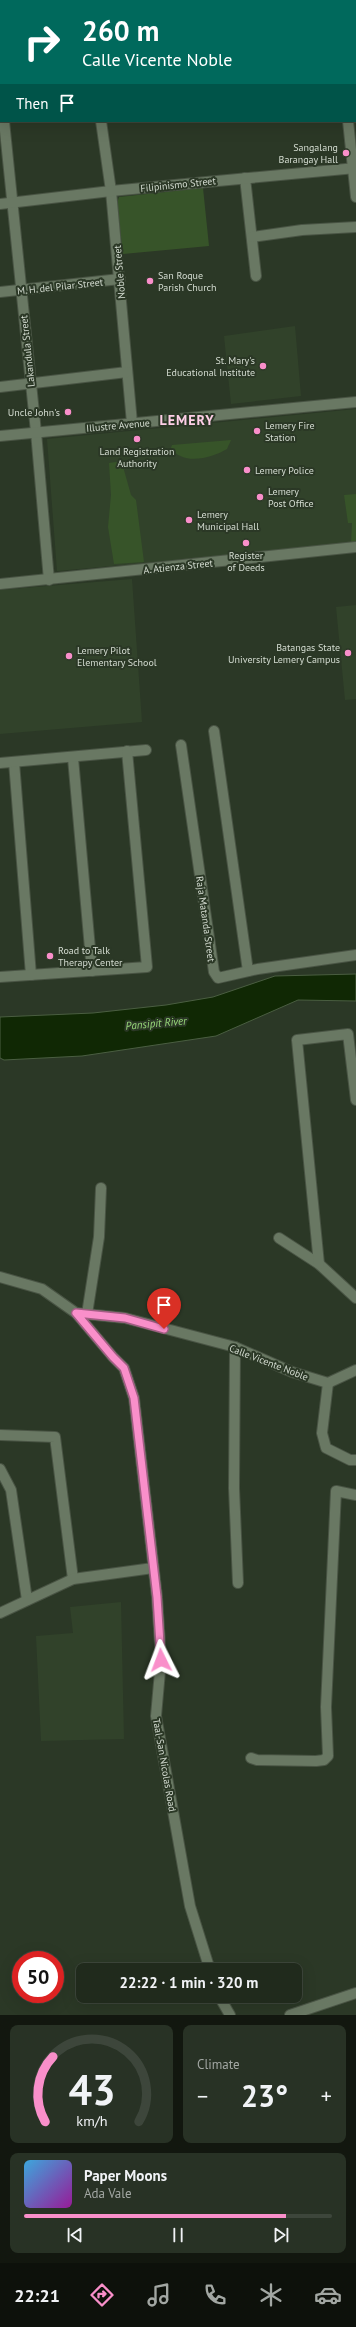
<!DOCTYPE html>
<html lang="en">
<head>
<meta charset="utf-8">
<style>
	:root { --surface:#202a1c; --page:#283225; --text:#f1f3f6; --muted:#a2a7a3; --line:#3d463b; --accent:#f98fca }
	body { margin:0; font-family:"PT Sans",sans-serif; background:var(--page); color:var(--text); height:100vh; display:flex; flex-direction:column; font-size:15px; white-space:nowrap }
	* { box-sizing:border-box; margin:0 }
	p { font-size:13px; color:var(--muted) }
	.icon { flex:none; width:22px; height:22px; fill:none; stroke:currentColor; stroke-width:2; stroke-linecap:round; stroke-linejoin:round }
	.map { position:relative; height:2015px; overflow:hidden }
	.drawer { display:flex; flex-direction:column; gap:10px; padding:10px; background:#12170f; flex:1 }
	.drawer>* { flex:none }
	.guide { position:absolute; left:0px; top:0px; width:356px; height:122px; box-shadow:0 4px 16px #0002,0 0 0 1px var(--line); background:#00695c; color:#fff; overflow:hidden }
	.speed { position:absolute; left:12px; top:1951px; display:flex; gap:8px; font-size:20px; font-weight:700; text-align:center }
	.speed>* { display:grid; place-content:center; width:52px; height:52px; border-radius:50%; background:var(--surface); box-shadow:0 4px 16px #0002,0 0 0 1px var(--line); line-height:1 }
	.speed .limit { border:6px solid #d22; background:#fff; color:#111 }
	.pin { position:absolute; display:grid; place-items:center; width:34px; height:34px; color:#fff; margin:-41px -17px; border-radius:50% 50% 50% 0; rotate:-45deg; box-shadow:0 0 4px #0007 }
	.pin .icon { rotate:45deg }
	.me { position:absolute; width:44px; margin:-22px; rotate:357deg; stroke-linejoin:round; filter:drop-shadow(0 0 3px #0008) }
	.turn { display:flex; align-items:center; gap:14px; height:84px; padding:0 16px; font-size:18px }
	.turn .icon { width:52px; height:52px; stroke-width:2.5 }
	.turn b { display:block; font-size:28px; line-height:34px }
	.then { display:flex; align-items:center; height:38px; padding:0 16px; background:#0003; gap:8px; font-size:15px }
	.big { font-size:30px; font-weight:700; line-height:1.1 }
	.drawer .tile { flex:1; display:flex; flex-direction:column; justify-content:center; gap:6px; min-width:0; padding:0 14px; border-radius:8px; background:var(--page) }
	.drawer .dial { align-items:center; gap:0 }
	.dial svg { height:104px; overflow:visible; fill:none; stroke:var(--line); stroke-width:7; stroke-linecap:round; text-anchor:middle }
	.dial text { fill:var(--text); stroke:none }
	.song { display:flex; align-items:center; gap:12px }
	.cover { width:48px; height:48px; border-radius:6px; background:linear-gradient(135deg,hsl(200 70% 55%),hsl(300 70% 35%)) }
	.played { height:4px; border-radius:2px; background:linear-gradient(90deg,var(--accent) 85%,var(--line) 85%) }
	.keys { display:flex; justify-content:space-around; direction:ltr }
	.heat { display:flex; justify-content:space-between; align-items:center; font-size:22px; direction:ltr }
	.drawer .tiles { flex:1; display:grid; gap:10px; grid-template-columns:1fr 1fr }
	.tile:last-child { grid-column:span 2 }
	.trip { position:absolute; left:76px; top:1963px; width:226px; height:40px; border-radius:8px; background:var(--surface); box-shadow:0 4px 16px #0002,0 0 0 1px var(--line); font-weight:700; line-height:40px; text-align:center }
	.tabs { display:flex; height:64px; justify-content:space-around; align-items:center; background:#0d110b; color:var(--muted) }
	.tabs .icon { width:28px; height:28px }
	.tabs .active { color:var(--accent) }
	.tabs b { font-size:18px; color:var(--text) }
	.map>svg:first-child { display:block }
</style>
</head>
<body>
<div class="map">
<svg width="356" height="2015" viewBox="0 0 356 2015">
	<rect width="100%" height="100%" fill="#2b3826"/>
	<!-- built -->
	<g fill="#31422a">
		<path d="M295,326L301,396L231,404L224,336Z"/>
		<path d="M356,409V544L57,571L47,439Z"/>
		<path d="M132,579L142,722L0,734V590Z"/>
		<path d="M356,605V699L345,700L336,607Z"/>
		<path d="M121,1602L124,1739L41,1741L36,1636L73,1633L70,1607Z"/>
	</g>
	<!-- green -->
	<g fill="#375429">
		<path d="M203,188L209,246L123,254L117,203L119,197Z"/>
		<path d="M231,440L227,449C212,458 183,466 171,448L172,445Z"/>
		<path d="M116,462L122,463L131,495L136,500L144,562L114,564L108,527L111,495L109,463Z"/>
		<path d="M356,494V543H351L352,523H348L344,495Z"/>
	</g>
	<!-- water -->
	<path fill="#102804" stroke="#4a5e41" d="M356,974V1001L298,1000L216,1036L82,1056L4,1060L0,1058V1017L93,1013L166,1005L213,997L275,976Z"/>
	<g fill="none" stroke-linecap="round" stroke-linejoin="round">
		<defs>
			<g id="minor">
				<path d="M18,0V1"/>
				<path d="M60,0V1"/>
				<path d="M130,0V1"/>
				<path d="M226,0V1"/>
				<path d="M337,0V1"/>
				<path d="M0,80L1,91"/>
				<path d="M4,121L36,432L49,580"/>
				<path d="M101,121L111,191L132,423"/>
				<path d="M245,178L256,276"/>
				<path d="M0,204L111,191L356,168"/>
				<path d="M252,237L302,230L356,227"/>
				<path d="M0,292L120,279"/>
				<path d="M0,387L127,372"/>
				<path d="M0,584L356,547"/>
				<path d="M214,731L248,971"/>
				<path d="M181,745L214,972L218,978L258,969L356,955"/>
				<path d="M73,758L92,971"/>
				<path d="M14,762L31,975"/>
				<path d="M0,763L146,750"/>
				<path d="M0,977L147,967L127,751"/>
				<path d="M279,1238L319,1264L356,1298"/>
				<path d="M319,1264L297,1040L348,1034L356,1100"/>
				<path d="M87,1314L99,1237L101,1188"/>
				<path d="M235,1347L234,1488L238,1583"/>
				<path d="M328,1383L322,1433L326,1448L350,1460H356"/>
				<path d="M0,1435L55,1437L73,1579"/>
				<path d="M0,1469L11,1490L27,1600"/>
				<path d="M0,1613L73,1579L153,1568"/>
				<path d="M251,1758L257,1760L316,1761L324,1760L328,1756L326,1707L336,1491L356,1495"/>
				<path d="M290,2015L356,1993"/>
			</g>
			<g id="tertiary">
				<path d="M355,87H356"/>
				<path d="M0,120H1"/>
				<path d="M348,121L356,197"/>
				<path d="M76,1313L125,1318L235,1347L292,1372L328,1383L356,1370"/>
			</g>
			<g id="secondary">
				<path d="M0,436L356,402"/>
				<path d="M0,1277L42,1289L76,1313L113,1357L124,1368L134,1398L157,1597L161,1660L156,1716L190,1906L210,1970"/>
				<path d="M219,1996L230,2015"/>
			</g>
		</defs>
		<!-- minor casing -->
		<use href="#minor" stroke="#495444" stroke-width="12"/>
		<!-- tertiary casing -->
		<use href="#tertiary" stroke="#495444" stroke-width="12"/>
		<!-- secondary casing -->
		<use href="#secondary" stroke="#495444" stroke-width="12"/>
		<!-- minor -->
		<use href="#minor" stroke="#697863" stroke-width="10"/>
		<!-- tertiary -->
		<use href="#tertiary" stroke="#697863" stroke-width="10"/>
		<!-- secondary -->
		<use href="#secondary" stroke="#697863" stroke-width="10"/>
	</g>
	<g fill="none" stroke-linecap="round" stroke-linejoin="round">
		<defs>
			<path id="route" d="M161,1660L157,1597L134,1398L124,1368L113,1357L76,1313L125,1318L164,1329"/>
		</defs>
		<!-- route casing -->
		<use href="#route" stroke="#a25d83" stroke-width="10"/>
		<!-- route -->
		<use href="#route" stroke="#f98fca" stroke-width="7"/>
	</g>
	<!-- markers -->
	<g fill="#f98fca" stroke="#2b3826" stroke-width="1.5">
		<circle cx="346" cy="153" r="4"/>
		<circle cx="150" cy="281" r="4"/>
		<circle cx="263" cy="366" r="4"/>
		<circle cx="68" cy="412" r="4"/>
		<circle cx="257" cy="431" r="4"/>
		<circle cx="137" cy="439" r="4"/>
		<circle cx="247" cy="470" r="4"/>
		<circle cx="260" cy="497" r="4"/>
		<circle cx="189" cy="520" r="4"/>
		<circle cx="246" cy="543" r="4"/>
		<circle cx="348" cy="653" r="4"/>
		<circle cx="69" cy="656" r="4"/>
		<circle cx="50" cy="956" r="4"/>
	</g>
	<g text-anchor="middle" stroke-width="4" stroke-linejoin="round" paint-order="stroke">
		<!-- poi labels -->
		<g font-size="10" fill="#d3dbd0" stroke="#2b3826" text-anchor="start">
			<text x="338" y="151" text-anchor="end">Sangalang<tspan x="338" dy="12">Barangay Hall</tspan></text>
			<text x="158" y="279">San Roque<tspan x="158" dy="12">Parish Church</tspan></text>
			<text x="255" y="364" text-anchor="end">St. Mary's<tspan x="255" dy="12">Educational Institute</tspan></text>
			<text x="60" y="416" text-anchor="end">Uncle John's</text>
			<text x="265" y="429">Lemery Fire<tspan x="265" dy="12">Station</tspan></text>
			<text x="137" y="455" text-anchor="middle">Land Registration<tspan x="137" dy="12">Authority</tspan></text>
			<text x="255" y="474">Lemery Police</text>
			<text x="268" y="495">Lemery<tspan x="268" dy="12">Post Office</tspan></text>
			<text x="197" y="518">Lemery<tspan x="197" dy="12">Municipal Hall</tspan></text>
			<text x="246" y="559" text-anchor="middle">Register<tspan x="246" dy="12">of Deeds</tspan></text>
			<text x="340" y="651" text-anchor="end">Batangas State<tspan x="340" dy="12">University Lemery Campus</tspan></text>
			<text x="77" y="654">Lemery Pilot<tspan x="77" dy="12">Elementary School</tspan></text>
			<text x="58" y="954">Road to Talk<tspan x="58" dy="12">Therapy Center</tspan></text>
		</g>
		<!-- street labels -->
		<g font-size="10" fill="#d3dbd0" stroke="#2b3826">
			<text transform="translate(178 184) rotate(-6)" y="4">Filipinismo Street</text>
			<text transform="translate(119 272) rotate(-95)" y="4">Noble Street</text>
			<text transform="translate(60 286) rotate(-6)" y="4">M. H. del Pilar Street</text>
			<text transform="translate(27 351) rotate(-96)" y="4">Lakandula Street</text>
			<text transform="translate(118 425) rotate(-5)" y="4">Illustre Avenue</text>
			<text transform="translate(178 566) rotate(-6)" y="4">A. Atienza Street</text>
			<text transform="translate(206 919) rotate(82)" y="4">Raja Matanda Street</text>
			<text transform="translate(269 1362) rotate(21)" y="4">Calle Vicente Noble</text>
			<text transform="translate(165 1765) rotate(80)" y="4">Taal-San Nicolas Road</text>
		</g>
		<!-- water labels -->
		<g font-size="11" font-style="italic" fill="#98d87a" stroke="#2b3826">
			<text transform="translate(156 1023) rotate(-5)" y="4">Pansipit River</text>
		</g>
		<!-- district labels -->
		<g font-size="14" font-weight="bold" letter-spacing="1" fill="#fecfe7" stroke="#2b3826">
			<text x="187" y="425">LEMERY</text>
		</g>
	</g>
</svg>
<div class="speed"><div class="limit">50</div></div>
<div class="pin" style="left:164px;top:1329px;background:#d93025"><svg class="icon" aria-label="arrive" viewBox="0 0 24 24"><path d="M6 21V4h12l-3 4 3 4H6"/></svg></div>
<svg class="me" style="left:161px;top:1660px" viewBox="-20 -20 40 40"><path d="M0-17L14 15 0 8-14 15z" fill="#f98fca" stroke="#fff" stroke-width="4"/></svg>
<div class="trip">22:22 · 1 min · 320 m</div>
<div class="guide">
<div class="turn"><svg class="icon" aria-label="right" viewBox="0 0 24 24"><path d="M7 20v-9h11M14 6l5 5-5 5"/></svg><div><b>260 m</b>Calle Vicente Noble</div></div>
<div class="then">Then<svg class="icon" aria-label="arrive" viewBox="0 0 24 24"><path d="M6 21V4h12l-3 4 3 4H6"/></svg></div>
</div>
</div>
<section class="drawer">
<div class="tiles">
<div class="tile dial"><svg viewBox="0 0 100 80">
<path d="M14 69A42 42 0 1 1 86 69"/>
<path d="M14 69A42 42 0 0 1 20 19" stroke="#f98fca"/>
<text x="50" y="56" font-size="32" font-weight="700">43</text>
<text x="50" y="72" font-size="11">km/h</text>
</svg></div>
<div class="tile"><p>Climate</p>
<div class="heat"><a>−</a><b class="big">23°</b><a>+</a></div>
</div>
<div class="tile">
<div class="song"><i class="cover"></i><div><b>Paper Moons</b><p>Ada Vale</p></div></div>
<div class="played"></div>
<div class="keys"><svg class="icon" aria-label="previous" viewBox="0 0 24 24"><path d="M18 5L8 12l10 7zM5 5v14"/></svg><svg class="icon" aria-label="pause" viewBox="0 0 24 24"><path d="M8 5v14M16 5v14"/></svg><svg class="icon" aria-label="next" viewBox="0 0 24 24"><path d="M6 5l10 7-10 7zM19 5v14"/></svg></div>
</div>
</div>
</section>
<nav class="tabs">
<b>22:21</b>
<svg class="icon active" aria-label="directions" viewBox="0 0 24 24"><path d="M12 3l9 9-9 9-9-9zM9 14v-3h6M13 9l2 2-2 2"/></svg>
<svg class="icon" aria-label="music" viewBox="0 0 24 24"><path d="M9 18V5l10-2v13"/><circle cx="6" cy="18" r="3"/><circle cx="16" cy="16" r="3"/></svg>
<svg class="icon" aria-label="phone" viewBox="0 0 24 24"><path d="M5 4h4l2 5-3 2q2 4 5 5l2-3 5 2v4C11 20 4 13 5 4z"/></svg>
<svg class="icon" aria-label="climate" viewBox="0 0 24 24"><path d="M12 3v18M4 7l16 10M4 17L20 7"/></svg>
<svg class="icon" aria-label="car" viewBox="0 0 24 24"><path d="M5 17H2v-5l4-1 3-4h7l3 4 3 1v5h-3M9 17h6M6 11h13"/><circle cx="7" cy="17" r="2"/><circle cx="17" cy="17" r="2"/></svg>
</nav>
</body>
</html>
